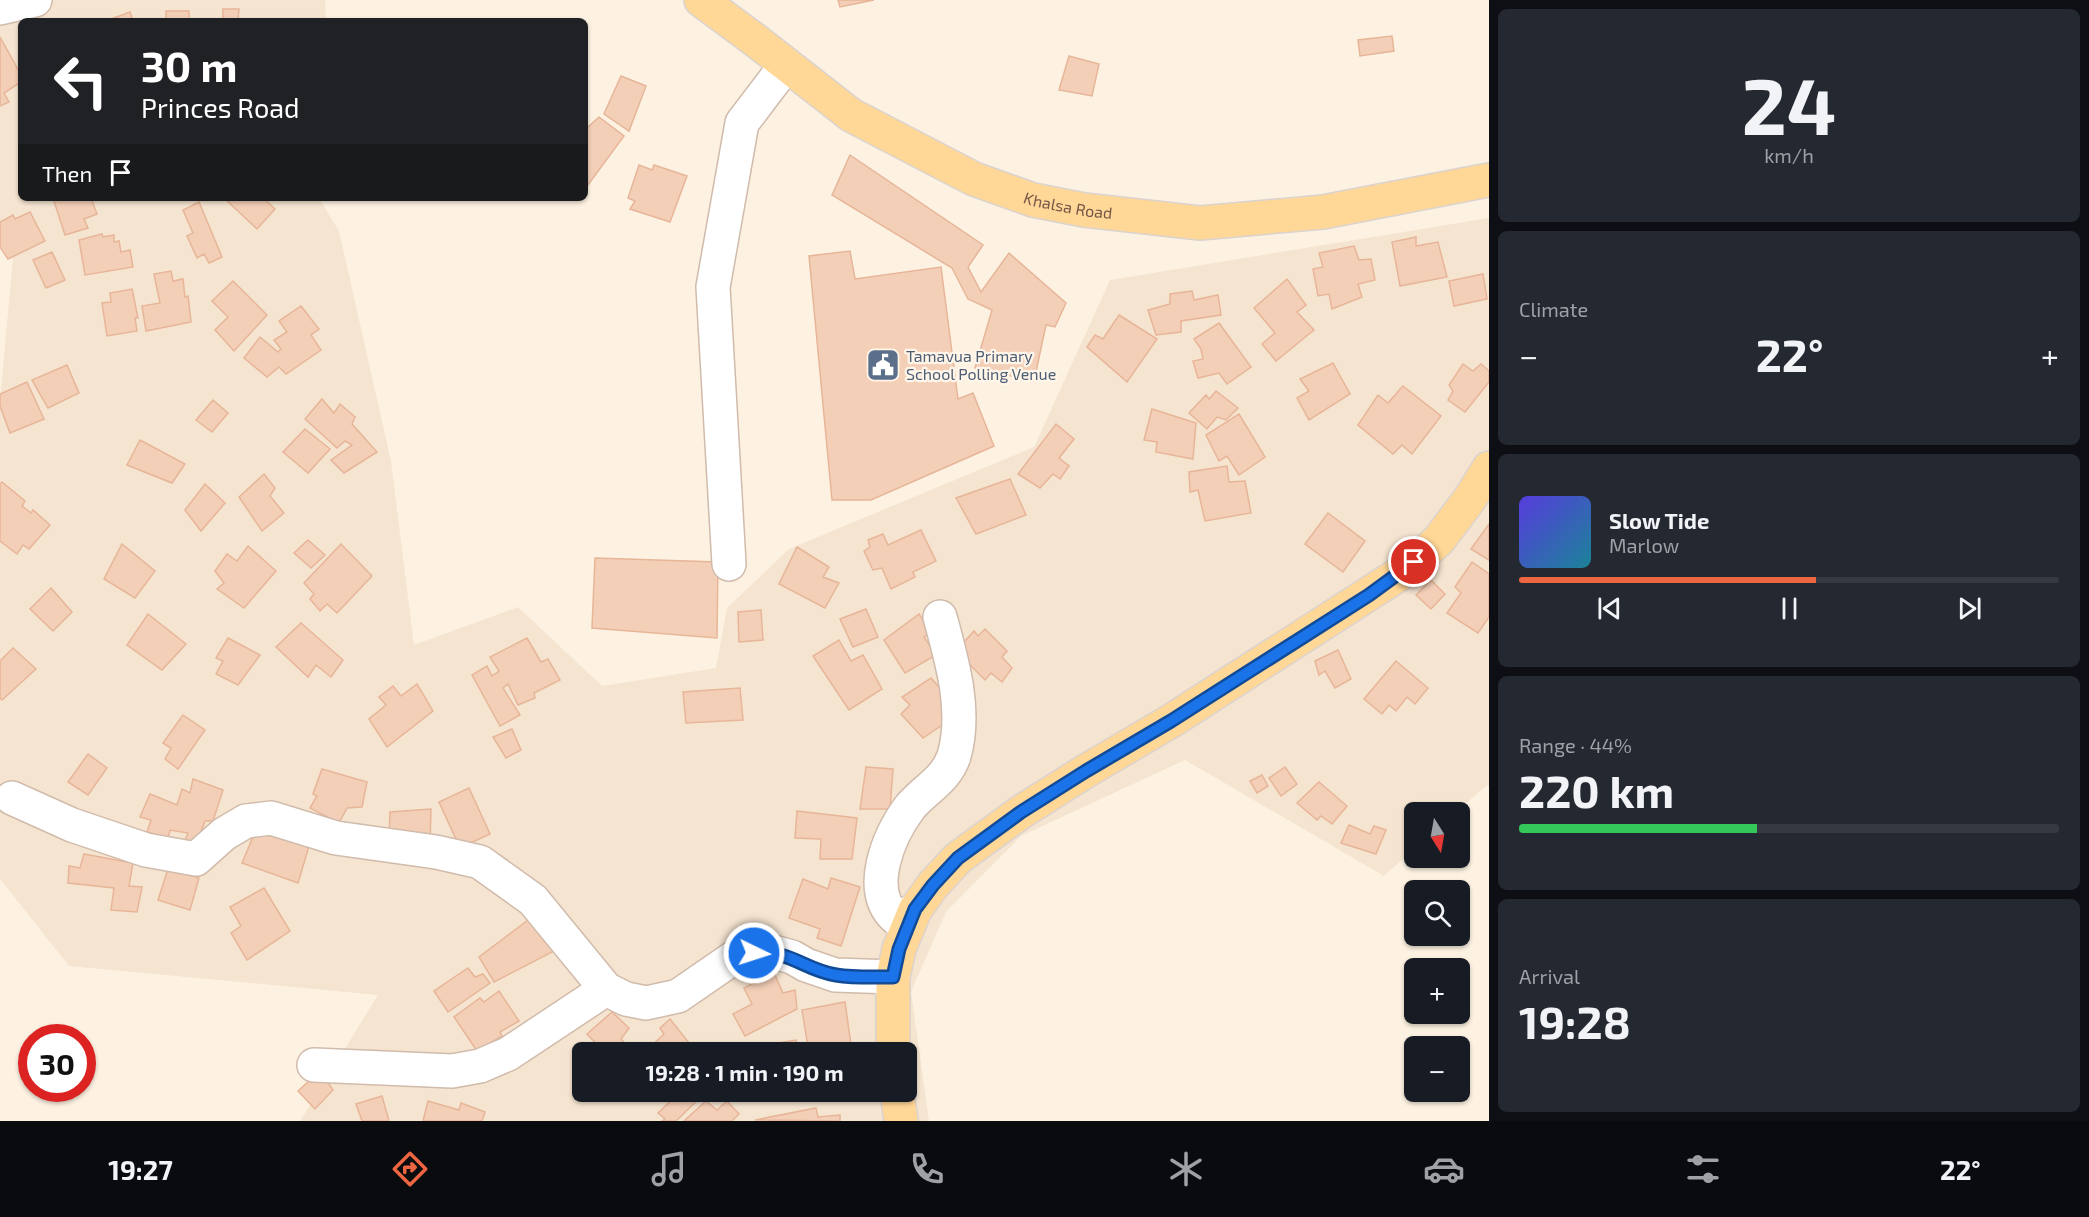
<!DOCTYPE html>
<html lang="en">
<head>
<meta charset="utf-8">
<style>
	:root { --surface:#171b24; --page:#242831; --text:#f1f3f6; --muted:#9ea1a6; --line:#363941; --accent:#ed6541 }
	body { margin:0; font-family:"Exo 2",sans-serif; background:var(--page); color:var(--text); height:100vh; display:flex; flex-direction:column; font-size:22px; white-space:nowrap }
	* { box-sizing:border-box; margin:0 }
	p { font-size:20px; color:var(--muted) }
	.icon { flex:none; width:33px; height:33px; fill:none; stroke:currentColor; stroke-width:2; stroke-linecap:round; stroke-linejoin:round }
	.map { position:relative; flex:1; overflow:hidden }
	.drawer { display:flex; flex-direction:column; gap:9px; padding:9px; background:#0d0f14; width:600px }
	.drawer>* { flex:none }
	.hud { position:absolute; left:18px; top:18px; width:570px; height:183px; border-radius:9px; box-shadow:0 2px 4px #0004; background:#202124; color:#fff; overflow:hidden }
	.needle { width:39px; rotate:169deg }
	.fabs { position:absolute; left:1404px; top:802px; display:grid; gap:12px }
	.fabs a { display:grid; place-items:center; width:66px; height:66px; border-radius:9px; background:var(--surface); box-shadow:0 2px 4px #0004; font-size:30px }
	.speed { position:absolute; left:18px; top:1024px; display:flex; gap:12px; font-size:30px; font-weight:700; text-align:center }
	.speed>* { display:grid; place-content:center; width:78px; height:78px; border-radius:50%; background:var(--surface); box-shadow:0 2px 4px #0004; line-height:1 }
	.speed .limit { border:9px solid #d22; background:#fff; color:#111 }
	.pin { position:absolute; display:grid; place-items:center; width:51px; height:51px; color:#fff; margin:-26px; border:3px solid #fff; border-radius:50%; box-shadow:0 2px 6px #0007 }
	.me { position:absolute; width:66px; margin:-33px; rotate:94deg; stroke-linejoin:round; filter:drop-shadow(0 0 4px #0008) }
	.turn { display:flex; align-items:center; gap:21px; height:126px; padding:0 24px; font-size:27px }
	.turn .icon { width:78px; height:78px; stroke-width:2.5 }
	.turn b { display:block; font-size:42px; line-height:51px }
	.then { display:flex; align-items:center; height:57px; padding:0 24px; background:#0003; gap:12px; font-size:22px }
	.big { font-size:45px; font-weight:700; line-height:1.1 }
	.drawer .card { flex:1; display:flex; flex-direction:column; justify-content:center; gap:9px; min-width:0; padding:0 21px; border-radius:9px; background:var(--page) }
	.drawer .dial { align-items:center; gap:0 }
	.dial b { font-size:78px; line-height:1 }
	.song { display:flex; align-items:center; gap:18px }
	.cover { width:72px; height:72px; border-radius:9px; background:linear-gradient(135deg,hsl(250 70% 55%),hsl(190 70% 35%)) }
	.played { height:6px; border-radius:3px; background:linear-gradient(90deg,var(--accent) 55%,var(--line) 55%) }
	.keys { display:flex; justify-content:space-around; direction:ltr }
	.heat { display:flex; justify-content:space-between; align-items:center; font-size:33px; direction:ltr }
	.charge { height:9px; border-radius:4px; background:linear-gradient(90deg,#34c759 44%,var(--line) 0) }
	.trip { position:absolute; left:572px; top:1042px; width:345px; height:60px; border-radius:9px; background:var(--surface); box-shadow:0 2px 4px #0004; font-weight:700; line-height:60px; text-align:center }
	.tab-bar { display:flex; height:96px; justify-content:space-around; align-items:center; background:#090b0e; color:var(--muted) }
	.tab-bar .icon { width:42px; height:42px }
	.tab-bar .on { color:var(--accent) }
	.tab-bar b { font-size:27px; color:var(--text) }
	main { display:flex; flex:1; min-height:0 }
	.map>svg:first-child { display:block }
</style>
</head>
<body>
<main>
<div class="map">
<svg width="1489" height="1121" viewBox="0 0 1489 1121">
	<rect width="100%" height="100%" fill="#fdf2e2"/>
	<!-- residential -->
	<path fill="#f5e4d0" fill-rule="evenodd" d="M0,0H325L326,21H21V198H319L339,231L391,461L414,645L518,607L602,686L716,668L727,608L789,549L1034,447L1110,280L1489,218V786L1487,785L1455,813H1414V849L1384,876L1185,760L1021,836L946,912L911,992L929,1121H300L378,995L69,966L0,879V400L13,258L0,238ZM582,1053H906V1092H582Z"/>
	<!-- building -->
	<g fill="#f4cfb8" stroke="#e7b598" stroke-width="1.5">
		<path d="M838,0H874L840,7Z"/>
		<path d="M223,9H239L238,21H195V19L223,20Z"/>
		<rect x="166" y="11" width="23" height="10"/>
		<path d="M130,12L133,21H106Z"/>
		<path d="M1392,36L1394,51L1360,56L1358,40Z"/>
		<path d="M0,37L21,75V82L4,93L9,102L0,106Z"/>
		<path d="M1069,56L1099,64L1092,96L1059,90Z"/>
		<path d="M621,76L646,86L629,131L604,114Z"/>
		<path d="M599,117L624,136L585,189V127L587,128Z"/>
		<path d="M850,155L983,245L968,267L981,292L1009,253L1066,303L1055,327L1046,325L1034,381L975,368L992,310L968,299L952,268L832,195Z"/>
		<path d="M639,165L652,170L654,165L687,176L670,222L630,209L635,201L628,198Z"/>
		<path d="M53,198H91L97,214L84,219L88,228L65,235Z"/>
		<path d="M224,198H263L275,209L257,229Z"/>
		<path d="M199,202L222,257L209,263L204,254L197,258L187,236L193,233L183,210Z"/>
		<path d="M30,212L45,241L8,259L0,247V222L13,215L15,219Z"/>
		<path d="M102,234L103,237L114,235V242L119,241L121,252L130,250L133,267L85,275L79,240Z"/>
		<path d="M1416,237V246L1438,242L1447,277L1400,286L1392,242Z"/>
		<path d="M1354,246L1359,260L1371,259L1375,280L1358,284L1362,297L1332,309L1329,294L1318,296L1313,269L1323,267L1319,253Z"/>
		<path d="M850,251L855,279L941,267L958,399L973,393L994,446L871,500H832L809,256Z"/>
		<path d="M52,252L65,280L46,288L33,260Z"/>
		<path d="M171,271L173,281L183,279L185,297L188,296L191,322L146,331L142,306L160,303L154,274Z"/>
		<path d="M1483,274L1487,299L1454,306L1449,281Z"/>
		<path d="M1287,279L1306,305L1297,312L1314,330L1276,361L1262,344L1275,333L1254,308Z"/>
		<path d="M233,281L267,315L234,351L215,330L228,317L212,301Z"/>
		<path d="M132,289L138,318H135L137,331L107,336L102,303L111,302L110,293Z"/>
		<path d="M1192,291L1194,300L1218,295L1221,315L1181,321V332L1156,335L1148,310L1170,304V294Z"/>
		<path d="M301,306L319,329L311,335L321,350L286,374L279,367L267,377L244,358L260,337L278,352L281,349L274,340L287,332L279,321Z"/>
		<path d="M1119,315L1157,339L1127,382L1087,347L1095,335L1103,339Z"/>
		<path d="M1219,323L1251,367L1227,384L1219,373L1198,378L1193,361L1203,359L1201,349L1194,339Z"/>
		<path d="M1333,363L1350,394L1309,420L1297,398L1309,391L1300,379Z"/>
		<path d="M1463,364L1473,371L1481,364L1489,371V382L1465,412L1448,400L1453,391L1449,385Z"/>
		<path d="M67,365L79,393L48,408L32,380Z"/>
		<path d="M27,382L44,419L10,433L0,406V394Z"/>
		<path d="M1403,386L1441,416L1412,454L1402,445L1393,454L1358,425L1378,395L1388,403Z"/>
		<path d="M1216,391L1238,408L1226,420L1217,417L1207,429L1189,413L1206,395L1209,399Z"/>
		<path d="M322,399L334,413L340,404L355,417L352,424L377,452L344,473L331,460L352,445L345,441L337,448L305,419Z"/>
		<path d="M213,400L228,413L212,432L196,420Z"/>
		<path d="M1152,409L1196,423L1193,459L1156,452L1157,442L1144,440Z"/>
		<path d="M1239,414L1265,457L1239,475L1227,456L1219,461L1206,435Z"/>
		<path d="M1056,424L1074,439L1059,458L1069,466L1060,479L1053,474L1040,488L1018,474Z"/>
		<path d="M305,429L330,449L308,473L283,452Z"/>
		<path d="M140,440L185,464L172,483L127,465Z"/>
		<path d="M1227,466L1229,482L1245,481L1251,513L1205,521L1198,490L1190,492L1189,472Z"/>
		<path d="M264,474L275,488L270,496L284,513L262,531L239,497Z"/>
		<path d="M1010,479L1026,515L976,534L956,498Z"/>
		<path d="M2,482L25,501L22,506L31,513L33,510L50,525L29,549L23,545L17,554L0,541V484Z"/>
		<path d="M205,484L225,503L201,531L185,510Z"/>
		<path d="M1328,513L1365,541L1343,572L1305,544Z"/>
		<path d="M1489,524V560L1471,549Z"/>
		<path d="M921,530L936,561L913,572L915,577L891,589L882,568L873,570L864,551L870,547L868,540L883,534L888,545Z"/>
		<path d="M308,540L325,555L311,568L294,553Z"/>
		<path d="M122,544L155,571L135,598L104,579Z"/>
		<path d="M341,544L372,576L337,613L327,604L320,611L310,599L314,594L304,583Z"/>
		<path d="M248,546L276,571L244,608L217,589L224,583L215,571L227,554L237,561Z"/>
		<path d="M797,547L829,567L823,577L839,583L825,608L779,584Z"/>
		<path d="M595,558L718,562L717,638L592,628Z"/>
		<path d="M1472,562L1489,574V617L1478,633L1447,613L1461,593L1455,587Z"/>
		<path d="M1431,580L1445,594L1431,609L1416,595Z"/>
		<path d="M51,588L72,612L53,631L30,609Z"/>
		<path d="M866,609L878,637L853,647L840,619Z"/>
		<path d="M761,610L763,640L739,642L738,612Z"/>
		<path d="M148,614L186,644L162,670L127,645Z"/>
		<path d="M919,614L931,632L924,637L936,655L905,673L884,640Z"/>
		<path d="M301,623L343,660L331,677L316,665L308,677L276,647Z"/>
		<path d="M985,629L1007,651L1002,657L1012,668L1002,682L991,673L985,680L956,651L974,631L978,636Z"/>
		<path d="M228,638L260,655L238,685L216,674L223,661L216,658Z"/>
		<path d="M527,638L541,662L548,659L560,680L534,693L535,698L518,705L508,684L503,688L520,715L500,726L472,675L487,666L492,676L499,671L490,657Z"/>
		<path d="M839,640L851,661L863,655L882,689L849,710L813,656Z"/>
		<path d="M13,648L36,669L2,700L0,698V661Z"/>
		<path d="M1338,650L1351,679L1335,688L1325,671L1319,675L1315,661Z"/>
		<path d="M1396,661L1428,688L1415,704L1407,697L1396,711L1389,705L1382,714L1364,699Z"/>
		<path d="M931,678L954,704L951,719L923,738L901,714L910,705L902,697Z"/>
		<path d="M417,684L433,711L387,747L369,719L386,705L379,697L393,686L401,696Z"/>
		<path d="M740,688L743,720L686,723L683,692Z"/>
		<path d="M183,715L205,730L178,769L165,759L171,748L163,743Z"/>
		<path d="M512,729L521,750L506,758L493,737Z"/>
		<path d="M88,754L107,768L88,795L68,782Z"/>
		<path d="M866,767L893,769L890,809H860Z"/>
		<path d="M1285,767L1297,784L1281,796L1269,778Z"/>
		<path d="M322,769L367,782L362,807L347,808L339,823L310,808L317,796L313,794Z"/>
		<path d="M1262,775L1268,786L1257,793L1250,781Z"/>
		<path d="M193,779L223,790L213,821H205L195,849L183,845L188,833L170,830L168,838L147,832L151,820L140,817L150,794L177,805L182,789L190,793Z"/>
		<path d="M1319,782L1347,806L1332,824L1321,816L1317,820L1297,803Z"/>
		<path d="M469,788L490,834L460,848L439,802Z"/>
		<path d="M431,809L430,843L389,840L390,812Z"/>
		<path d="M797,811L857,818L852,859H820L821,839L795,838Z"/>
		<path d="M258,825L310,843L298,883L242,863Z"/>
		<path d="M1349,825L1370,834L1374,826L1386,830L1376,854L1341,843Z"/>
		<path d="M84,854L133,863L129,886L142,887L137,912L111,910L114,888L68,883L69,866L80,868Z"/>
		<path d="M168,869L199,878L190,910L158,900Z"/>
		<path d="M831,878L860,887L841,946L817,938L820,929L789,918L803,879L828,889Z"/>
		<path d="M264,888L290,931L247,960L231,933L241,926L230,907Z"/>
		<path d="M536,914L556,950L494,982L479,957Z"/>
		<path d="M468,968L475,977L483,974L490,983L448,1012L434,991Z"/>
		<path d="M774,973L783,993L795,990L797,1009L745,1036L733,1014L752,1004L744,988Z"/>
		<path d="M499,991L519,1021L500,1032L502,1036L477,1051L454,1017L480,998L484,1002Z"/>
		<path d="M845,1002L852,1052L809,1053L802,1010Z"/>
		<path d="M612,1012L629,1028L621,1039L634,1053H605L587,1034Z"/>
		<path d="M670,1019L697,1053H649L647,1050L664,1034L660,1028Z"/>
		<path d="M796,1040L799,1053H761L759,1046Z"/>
		<path d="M320,1071L333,1090L315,1109L298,1091Z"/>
		<path d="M680,1092H706L676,1121H662L665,1119L658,1113Z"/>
		<path d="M382,1096L389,1121H362L356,1104Z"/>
		<path d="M428,1101L459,1110L461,1103L485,1112L482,1121H423Z"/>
		<path d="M706,1101L717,1110L727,1101L739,1114L732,1121H684Z"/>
		<path d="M816,1108L818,1117L840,1115V1121L755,1120Z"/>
	</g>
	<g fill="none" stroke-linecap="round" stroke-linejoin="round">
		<defs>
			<g id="minor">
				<path d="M0,8L35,0"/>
				<path d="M729,564L713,287L742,123L786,65"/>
				<path d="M12,798L72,825L146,850L196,859L224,834L246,821L271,818L336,838L436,852L480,862L533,900L606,989L626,999L646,1003L678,996L739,954L770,951L792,957L806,965L835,975L893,977"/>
				<path d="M915,910L897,919C864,892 889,835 910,807C925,789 946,780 954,756C967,711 952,661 940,617"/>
				<path d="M314,1065L452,1071L480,1066L508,1054L606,989"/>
			</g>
			<g id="major">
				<path id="s1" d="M701,0L755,40L851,115L974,179L1033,200L1084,210L1200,223L1323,212L1489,180"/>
				<path d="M893,1053V977L899,949L915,910L933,885L958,858L1021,812L1086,771L1171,721L1401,573L1438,541L1469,500L1489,468"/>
				<path d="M897,1092L901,1121"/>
			</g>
		</defs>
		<!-- minor casing -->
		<use href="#minor" stroke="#d1bbab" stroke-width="36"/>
		<!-- major casing -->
		<use href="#major" stroke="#dbd3cf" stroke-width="36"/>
		<!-- minor -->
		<use href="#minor" stroke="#fff" stroke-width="33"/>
		<!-- major -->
		<use href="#major" stroke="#ffd797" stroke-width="33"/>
	</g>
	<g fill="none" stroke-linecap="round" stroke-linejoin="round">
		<defs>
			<path id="route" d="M754,953C789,949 804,970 836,975C854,978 874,977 893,977L899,949L915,909L933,885L958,858L1021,812L1086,771L1171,721L1369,595L1414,562"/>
		</defs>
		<!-- route casing -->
		<use href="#route" stroke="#114b97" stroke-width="15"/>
		<!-- route -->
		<use href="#route" stroke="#1a73e8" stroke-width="10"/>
	</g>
	<!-- icons -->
	<defs>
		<symbol id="civic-square" viewBox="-11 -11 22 22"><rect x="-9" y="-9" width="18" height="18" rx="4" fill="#5c6f8a" stroke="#fff6e9"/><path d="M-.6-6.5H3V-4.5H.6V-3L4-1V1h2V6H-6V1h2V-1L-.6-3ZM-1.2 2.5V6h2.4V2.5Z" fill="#fff"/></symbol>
	</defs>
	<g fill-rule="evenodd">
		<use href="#civic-square" x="864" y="346" width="38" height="38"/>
	</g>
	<g text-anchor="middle" stroke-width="4.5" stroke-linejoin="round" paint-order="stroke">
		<!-- street labels -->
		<g font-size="16" fill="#765747" stroke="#fff6e9">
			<text dy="6" stroke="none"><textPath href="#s1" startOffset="426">Khalsa Road</textPath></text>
		</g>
		<!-- service labels -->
		<g font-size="16" fill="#4e5e75" stroke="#fff6e9" text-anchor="start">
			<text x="906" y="362">Tamavua Primary<tspan x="906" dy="18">School Polling Venue</tspan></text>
		</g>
	</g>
</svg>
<div class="fabs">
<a><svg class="needle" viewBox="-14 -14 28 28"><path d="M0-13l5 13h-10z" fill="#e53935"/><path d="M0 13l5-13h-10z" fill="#9ea1a6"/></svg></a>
<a><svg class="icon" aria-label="search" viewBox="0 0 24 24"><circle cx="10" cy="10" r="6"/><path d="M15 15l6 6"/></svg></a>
<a>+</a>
<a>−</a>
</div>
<div class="speed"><div class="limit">30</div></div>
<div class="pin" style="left:1414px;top:562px;background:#d93025"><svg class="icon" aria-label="arrive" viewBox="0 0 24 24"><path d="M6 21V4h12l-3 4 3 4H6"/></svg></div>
<svg class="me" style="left:754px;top:953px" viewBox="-20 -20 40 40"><circle r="17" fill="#1a73e8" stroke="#fff" stroke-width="3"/><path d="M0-11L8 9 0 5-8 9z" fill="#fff"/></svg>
<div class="trip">19:28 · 1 min · 190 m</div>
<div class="hud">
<div class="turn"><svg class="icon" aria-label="left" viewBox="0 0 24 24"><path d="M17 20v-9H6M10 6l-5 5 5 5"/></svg><div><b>30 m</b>Princes Road</div></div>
<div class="then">Then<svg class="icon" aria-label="arrive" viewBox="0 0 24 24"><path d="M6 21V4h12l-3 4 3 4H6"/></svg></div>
</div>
</div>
<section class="drawer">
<div class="card dial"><b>24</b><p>km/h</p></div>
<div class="card"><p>Climate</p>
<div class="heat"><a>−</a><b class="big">22°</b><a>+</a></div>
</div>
<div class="card">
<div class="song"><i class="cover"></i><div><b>Slow Tide</b><p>Marlow</p></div></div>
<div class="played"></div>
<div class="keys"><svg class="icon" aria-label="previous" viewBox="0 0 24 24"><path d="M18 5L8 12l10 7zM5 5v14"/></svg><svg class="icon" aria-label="pause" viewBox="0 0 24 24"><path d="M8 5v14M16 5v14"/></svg><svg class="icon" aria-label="next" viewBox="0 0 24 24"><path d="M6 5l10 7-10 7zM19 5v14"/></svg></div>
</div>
<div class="card"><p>Range · 44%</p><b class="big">220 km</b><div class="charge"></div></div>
<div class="card"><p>Arrival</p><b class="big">19:28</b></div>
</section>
</main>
<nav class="tab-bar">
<b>19:27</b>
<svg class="icon on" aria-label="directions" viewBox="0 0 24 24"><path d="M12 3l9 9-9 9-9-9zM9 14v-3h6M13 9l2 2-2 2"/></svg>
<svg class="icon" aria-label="music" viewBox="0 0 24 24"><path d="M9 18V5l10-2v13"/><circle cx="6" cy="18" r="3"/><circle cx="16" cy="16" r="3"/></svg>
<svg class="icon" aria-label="phone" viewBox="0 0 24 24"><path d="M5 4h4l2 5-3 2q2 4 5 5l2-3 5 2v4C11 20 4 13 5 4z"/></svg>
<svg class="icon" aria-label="climate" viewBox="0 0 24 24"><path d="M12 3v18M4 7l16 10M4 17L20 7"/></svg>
<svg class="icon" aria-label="car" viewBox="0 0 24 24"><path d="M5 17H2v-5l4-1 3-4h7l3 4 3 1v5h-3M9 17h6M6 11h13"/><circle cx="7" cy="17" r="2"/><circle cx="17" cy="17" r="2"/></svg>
<svg class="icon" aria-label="filters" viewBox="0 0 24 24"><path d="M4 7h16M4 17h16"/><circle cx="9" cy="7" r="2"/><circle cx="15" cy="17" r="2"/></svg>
<b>22°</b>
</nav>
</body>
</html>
